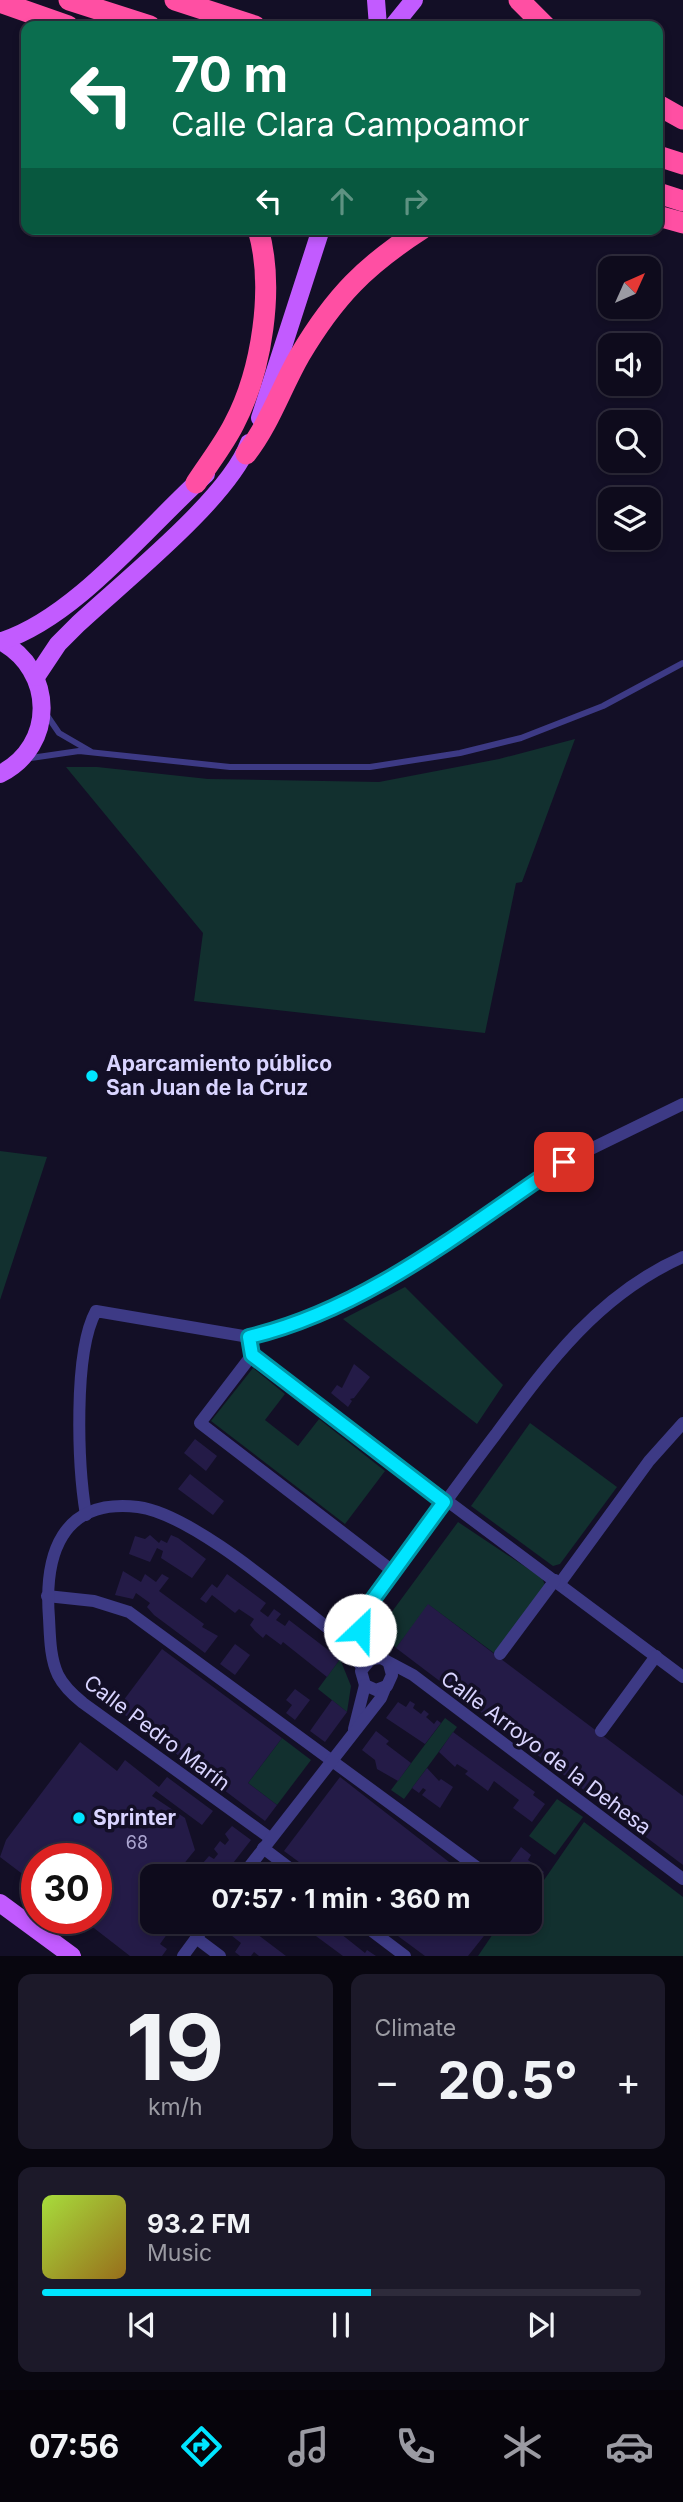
<!DOCTYPE html>
<html lang="en">
<head>
<meta charset="utf-8">
<style>
	:root { --surface:#0e0b1c; --page:#1c1929; --text:#f1f3f6; --muted:#9b9ba3; --line:#2e2b3b; --accent:#00e5ff }
	body { margin:0; font-family:Inter,sans-serif; background:var(--page); color:var(--text); height:100vh; display:flex; flex-direction:column; font-size:26px; white-space:nowrap }
	* { box-sizing:border-box; margin:0 }
	p { font-size:23px; color:var(--muted) }
	.icon { flex:none; width:38px; height:38px; fill:none; stroke:currentColor; stroke-width:2; stroke-linecap:round; stroke-linejoin:round }
	.map { position:relative; height:1956px; overflow:hidden }
	.side { display:flex; flex-direction:column; gap:18px; padding:18px; background:#08060f; flex:1 }
	.side>* { flex:none }
	.hud { position:absolute; left:21px; top:21px; width:642px; height:214px; border-radius:14px; box-shadow:0 4px 10px #0003,0 0 0 2px var(--line); background:#0b6e4f; color:#fff; overflow:hidden }
	.needle { width:46px; rotate:45deg }
	.tools { position:absolute; left:598px; top:256px; display:grid; gap:14px }
	.tools a { display:grid; place-items:center; width:63px; height:63px; border-radius:14px; background:var(--surface); box-shadow:0 4px 10px #0003,0 0 0 2px var(--line); font-size:35px }
	.speed { position:absolute; left:21px; top:1843px; display:flex; gap:14px; font-size:35px; font-weight:700; text-align:center }
	.speed>* { display:grid; place-content:center; width:91px; height:91px; border-radius:50%; background:var(--surface); box-shadow:0 4px 10px #0003,0 0 0 2px var(--line); line-height:1 }
	.speed .limit { border:10px solid #d22; background:#fff; color:#111 }
	.pin { position:absolute; display:grid; place-items:center; width:60px; height:60px; color:#fff; margin:-30px; border-radius:14px; box-shadow:0 4px 10px #0006 }
	.me { position:absolute; width:77px; margin:-38px; rotate:24deg; stroke-linejoin:round; filter:drop-shadow(0 0 5px #0008) }
	.turn { display:flex; align-items:center; gap:24px; height:147px; padding:0 35px; font-size:32px }
	.turn .icon { width:91px; height:91px; stroke-width:2.5 }
	.turn b { display:block; font-size:49px; line-height:60px }
	.lanes { display:flex; align-items:center; height:66px; padding:0 35px; background:#0003; justify-content:center; gap:35px; direction:ltr }
	.lanes .off { opacity:.35 }
	.big { font-size:52px; font-weight:700; line-height:1.1 }
	.side .widget { flex:1; display:flex; flex-direction:column; justify-content:center; gap:10px; min-width:0; padding:0 24px; border-radius:14px; background:var(--page) }
	.side .dial { align-items:center; gap:0 }
	.dial b { font-size:91px; line-height:1 }
	.song { display:flex; align-items:center; gap:21px }
	.cover { width:84px; height:84px; border-radius:10px; background:linear-gradient(135deg,hsl(80 70% 55%),hsl(40 70% 35%)) }
	.played { height:7px; border-radius:4px; background:linear-gradient(90deg,var(--accent) 55%,var(--line) 55%) }
	.keys { display:flex; justify-content:space-around; direction:ltr }
	.heat { display:flex; justify-content:space-between; align-items:center; font-size:38px; direction:ltr }
	.side .tiles { flex:1; display:grid; gap:18px; grid-template-columns:1fr 1fr }
	.widget:last-child { grid-column:span 2 }
	.trip { position:absolute; left:140px; top:1864px; width:402px; height:70px; border-radius:14px; background:var(--surface); box-shadow:0 4px 10px #0003,0 0 0 2px var(--line); font-weight:700; line-height:70px; text-align:center }
	.tab-bar { display:flex; height:112px; justify-content:space-around; align-items:center; background:#06040b; color:var(--muted) }
	.tab-bar .icon { width:49px; height:49px }
	.tab-bar .active { color:var(--accent) }
	.tab-bar b { font-size:32px; color:var(--text) }
	.map>svg:first-child { display:block }
</style>
</head>
<body>
<div class="map">
<svg width="683" height="1956" viewBox="0 0 683 1956">
	<rect width="100%" height="100%" fill="#130f26"/>
	<!-- green -->
	<g fill="#12302f">
		<path d="M575,739L522,882L516,883L485,1033L194,1001L203,933L66,767H97L208,779L379,782L499,759Z"/>
		<path d="M0,1151L47,1157L0,1300Z"/>
		<path d="M405,1287L503,1385L477,1424L343,1319Z"/>
		<path d="M253,1368L285,1394L265,1420L298,1446L319,1419L385,1471L345,1524L211,1421Z"/>
		<path d="M530,1423L617,1487L560,1564L553,1566L471,1506Z"/>
		<path d="M458,1522L542,1578L545,1585L494,1653L429,1605L396,1648L390,1638L391,1613Z"/>
		<path d="M340,1659L351,1686L347,1712L318,1689Z"/>
		<path d="M445,1718L457,1727L404,1799L391,1790Z"/>
		<path d="M282,1738L311,1760L277,1805L248,1783Z"/>
		<path d="M557,1799L583,1817L555,1855L529,1836Z"/>
		<path d="M584,1822L683,1897V1956H478L501,1922C517,1921 538,1926 541,1906L533,1896Z"/>
	</g>
	<!-- building -->
	<g fill="#241b47">
		<path d="M354,1364L370,1377L354,1398L350,1399L352,1401L348,1407L331,1393L337,1385L342,1388Z"/>
		<path d="M195,1439L217,1456L206,1471L184,1453Z"/>
		<path d="M190,1474L224,1501L213,1515L178,1489Z"/>
		<path d="M150,1535L159,1543L161,1540L167,1543L171,1535L178,1538L206,1559L192,1578L161,1558L163,1551L157,1548L150,1562L129,1554L135,1536L145,1539Z"/>
		<path d="M123,1571L141,1582L145,1574L156,1582L162,1574L169,1578L159,1591L204,1624L202,1627L218,1636L205,1653L154,1615L147,1607L150,1603L136,1593L133,1599L115,1595Z"/>
		<path d="M227,1574L266,1603L260,1611L268,1617L274,1609L281,1614L276,1620L285,1626L289,1620L340,1659L327,1677L283,1642L281,1645L266,1634L263,1638L255,1631L250,1625L254,1619L239,1609L235,1613L212,1595L206,1603L200,1599L212,1584L217,1588Z"/>
		<path d="M428,1604L683,1796V1865L396,1648Z"/>
		<path d="M235,1644L250,1655L235,1675L220,1664Z"/>
		<path d="M162,1649L282,1738L248,1783L277,1805L265,1821L117,1709Z"/>
		<path d="M295,1689L310,1700L295,1720L286,1713L292,1705L286,1700Z"/>
		<path d="M332,1700L347,1712L325,1742L310,1731Z"/>
		<path d="M410,1701L415,1704L413,1708L421,1714L424,1710L429,1714L426,1717L434,1724L437,1720L441,1723L425,1744L386,1718L398,1702L406,1707Z"/>
		<path d="M376,1731L389,1741L386,1744L411,1763L398,1781L377,1769L375,1760L362,1750Z"/>
		<path d="M453,1732L535,1792L533,1795L545,1804L532,1822L513,1808L519,1800L494,1781L488,1791L465,1774L468,1771L457,1764L455,1767L439,1752Z"/>
		<path d="M80,1742L117,1771L125,1760L159,1787L167,1777L213,1811L202,1825L156,1791L152,1796L185,1818L195,1850L174,1876H152V1922H188L178,1936L170,1930L160,1944L167,1949L162,1956H130L81,1918H96V1858H37V1885L0,1857L6,1840Z"/>
		<path d="M427,1768L439,1781L441,1779L453,1787L440,1808L422,1795L426,1790L423,1788L419,1793L412,1788Z"/>
		<path d="M340,1777L467,1876H318L284,1851Z"/>
		<path d="M232,1826L251,1840L223,1876H194L198,1870L203,1874L207,1869L203,1863L209,1856L214,1859L218,1854L214,1849L220,1841L225,1845L229,1840L225,1834Z"/>
		<path d="M521,1847L531,1855L528,1860L544,1872L533,1886L530,1876H520L507,1866Z"/>
		<path d="M234,1922H241L286,1956H259L254,1952L251,1956H240L235,1952L241,1943L227,1932Z"/>
		<path d="M297,1922H330L338,1927L336,1930L365,1953L367,1950L376,1956H343Z"/>
		<path d="M379,1922H495L468,1956H425Z"/>
	</g>
	<g fill="none" stroke-linecap="round" stroke-linejoin="round">
		<!-- lane -->
		<g stroke="#3d3a85" stroke-width="6">
			<path d="M46,714L59,733L90,751"/>
			<path d="M24,759L79,751L230,767H370L460,753L521,738L603,706L683,663"/>
		</g>
		<!-- street -->
		<g stroke="#3d3a85" stroke-width="12">
			<path d="M252,1355L683,1677"/>
			<path d="M252,1355L249,1337L294,1325L375,1284L464,1233L564,1162L683,1104"/>
			<path d="M252,1355L200,1423L394,1572"/>
			<path d="M86,1515C78,1467 73,1353 96,1311L249,1337"/>
			<path d="M560,1583L649,1461L683,1423"/>
			<path d="M47,1596L94,1601L129,1612L489,1876"/>
			<path d="M342,1639C396,1573 444,1502 496,1434C549,1362 599,1294 683,1257"/>
			<path d="M342,1639L362,1667"/>
			<path d="M500,1654L555,1580"/>
			<path d="M389,1664L392,1675L387,1686L376,1690L365,1685L361,1671L371,1659L381,1658L413,1675L683,1879"/>
			<path d="M354,1729L365,1685"/>
			<path d="M601,1731L656,1656"/>
			<path d="M270,1838L83,1703C73,1695 64,1687 58,1675C50,1658 50,1637 49,1618C44,1555 61,1498 138,1507C194,1514 294,1603 342,1639L362,1647L376,1658"/>
			<path d="M263,1848L300,1876"/>
			<path d="M242,1876L381,1698L386,1686"/>
			<path d="M360,1922L405,1956"/>
			<path d="M196,1938L220,1956"/>
			<path d="M183,1956L208,1922"/>
		</g>
		<!-- primary -->
		<g stroke="#c25bff" stroke-width="18">
			<path d="M376,0L378,26"/>
			<path d="M393,26L414,0"/>
			<path d="M260,418L321,229"/>
			<path d="M0,641C55,670 56,746 0,774"/>
			<path d="M2,641C76,617 147,527 206,474"/>
			<path d="M36,677L58,644L78,624C123,582 229,498 249,443"/>
			<path d="M0,1903L72,1956"/>
		</g>
		<!-- highway -->
		<g stroke="#ff4fa3" stroke-width="21">
			<path d="M69,0L150,26"/>
			<path d="M175,0L255,26"/>
			<path d="M519,0L545,26"/>
			<path d="M0,2L68,26"/>
			<path d="M658,105L683,119"/>
			<path d="M658,156L683,164"/>
			<path d="M658,193L683,201"/>
			<path d="M658,216L683,223"/>
			<path d="M246,454C270,423 281,388 300,355C335,296 366,265 422,229"/>
			<path d="M196,483C209,463 224,444 234,424C262,371 275,287 258,229"/>
		</g>
	</g>
	<g fill="none" stroke-linecap="round" stroke-linejoin="round">
		<defs>
			<path id="route" d="M360,1630L363,1613L444,1502L252,1355L249,1337C367,1309 465,1228 564,1162"/>
		</defs>
		<!-- route casing -->
		<use href="#route" stroke="#0095a6" stroke-width="18"/>
		<!-- route -->
		<use href="#route" stroke="#00e5ff" stroke-width="12"/>
	</g>
	<!-- markers -->
	<g fill="#00e5ff" stroke="#130f26" stroke-width="2.5">
		<circle cx="92" cy="1076" r="7"/>
		<circle cx="79" cy="1818" r="7"/>
	</g>
	<g text-anchor="middle" stroke-width="7" stroke-linejoin="round" paint-order="stroke">
		<!-- number labels -->
		<g font-size="18" fill="#aca6d1">
			<text x="137" y="1849">68</text>
		</g>
		<!-- poi labels -->
		<g font-size="21" font-weight="bold" fill="#d9d4ff" stroke="#130f26" text-anchor="start">
			<text x="106" y="1071">Aparcamiento público<tspan x="106" dy="24">San Juan de la Cruz</tspan></text>
			<text x="93" y="1825">Sprinter</text>
		</g>
		<!-- street labels -->
		<g font-size="21" fill="#d9d4ff" stroke="#130f26">
			<text transform="translate(157 1733) rotate(37)" y="7">Calle Pedro Marín</text>
			<text transform="translate(546 1753) rotate(37)" y="7">Calle Arroyo de la Dehesa</text>
		</g>
	</g>
</svg>
<div class="tools">
<a><svg class="needle" viewBox="-14 -14 28 28"><path d="M0-13l5 13h-10z" fill="#e53935"/><path d="M0 13l5-13h-10z" fill="#9b9ba3"/></svg></a>
<a><svg class="icon" aria-label="sound" viewBox="0 0 24 24"><path d="M4 9h4l5-4v14l-5-4H4zM17 9q2 3 0 6"/></svg></a>
<a><svg class="icon" aria-label="search" viewBox="0 0 24 24"><circle cx="10" cy="10" r="6"/><path d="M15 15l6 6"/></svg></a>
<a><svg class="icon" aria-label="layers" viewBox="0 0 24 24"><path d="M12 4l9 5-9 5-9-5zM3 14l9 5 9-5"/></svg></a>
</div>
<div class="speed"><div class="limit">30</div></div>
<div class="pin" style="left:564px;top:1162px;background:#d93025"><svg class="icon" aria-label="arrive" viewBox="0 0 24 24"><path d="M6 21V4h12l-3 4 3 4H6"/></svg></div>
<svg class="me" style="left:360px;top:1630px" viewBox="-20 -20 40 40"><circle r="19" fill="#fff"/><path d="M0-13L10 11 0 6-10 11z" fill="#00e5ff"/></svg>
<div class="trip">07:57 · 1 min · 360 m</div>
<div class="hud">
<div class="turn"><svg class="icon" aria-label="left" viewBox="0 0 24 24"><path d="M17 20v-9H6M10 6l-5 5 5 5"/></svg><div><b>70 m</b>Calle Clara Campoamor</div></div>
<div class="lanes"><svg class="icon" aria-label="left" viewBox="0 0 24 24"><path d="M17 20v-9H6M10 6l-5 5 5 5"/></svg><svg class="icon off" aria-label="ahead" viewBox="0 0 24 24"><path d="M12 20V5M6 11l6-6 6 6"/></svg><svg class="icon off" aria-label="right" viewBox="0 0 24 24"><path d="M7 20v-9h11M14 6l5 5-5 5"/></svg></div>
</div>
</div>
<section class="side">
<div class="tiles">
<div class="widget dial"><b>19</b><p>km/h</p></div>
<div class="widget"><p>Climate</p>
<div class="heat"><a>−</a><b class="big">20.5°</b><a>+</a></div>
</div>
<div class="widget">
<div class="song"><i class="cover"></i><div><b>93.2 FM</b><p>Music</p></div></div>
<div class="played"></div>
<div class="keys"><svg class="icon" aria-label="previous" viewBox="0 0 24 24"><path d="M18 5L8 12l10 7zM5 5v14"/></svg><svg class="icon" aria-label="pause" viewBox="0 0 24 24"><path d="M8 5v14M16 5v14"/></svg><svg class="icon" aria-label="next" viewBox="0 0 24 24"><path d="M6 5l10 7-10 7zM19 5v14"/></svg></div>
</div>
</div>
</section>
<nav class="tab-bar">
<b>07:56</b>
<svg class="icon active" aria-label="directions" viewBox="0 0 24 24"><path d="M12 3l9 9-9 9-9-9zM9 14v-3h6M13 9l2 2-2 2"/></svg>
<svg class="icon" aria-label="music" viewBox="0 0 24 24"><path d="M9 18V5l10-2v13"/><circle cx="6" cy="18" r="3"/><circle cx="16" cy="16" r="3"/></svg>
<svg class="icon" aria-label="phone" viewBox="0 0 24 24"><path d="M5 4h4l2 5-3 2q2 4 5 5l2-3 5 2v4C11 20 4 13 5 4z"/></svg>
<svg class="icon" aria-label="climate" viewBox="0 0 24 24"><path d="M12 3v18M4 7l16 10M4 17L20 7"/></svg>
<svg class="icon" aria-label="car" viewBox="0 0 24 24"><path d="M5 17H2v-5l4-1 3-4h7l3 4 3 1v5h-3M9 17h6M6 11h13"/><circle cx="7" cy="17" r="2"/><circle cx="17" cy="17" r="2"/></svg>
</nav>
</body>
</html>
